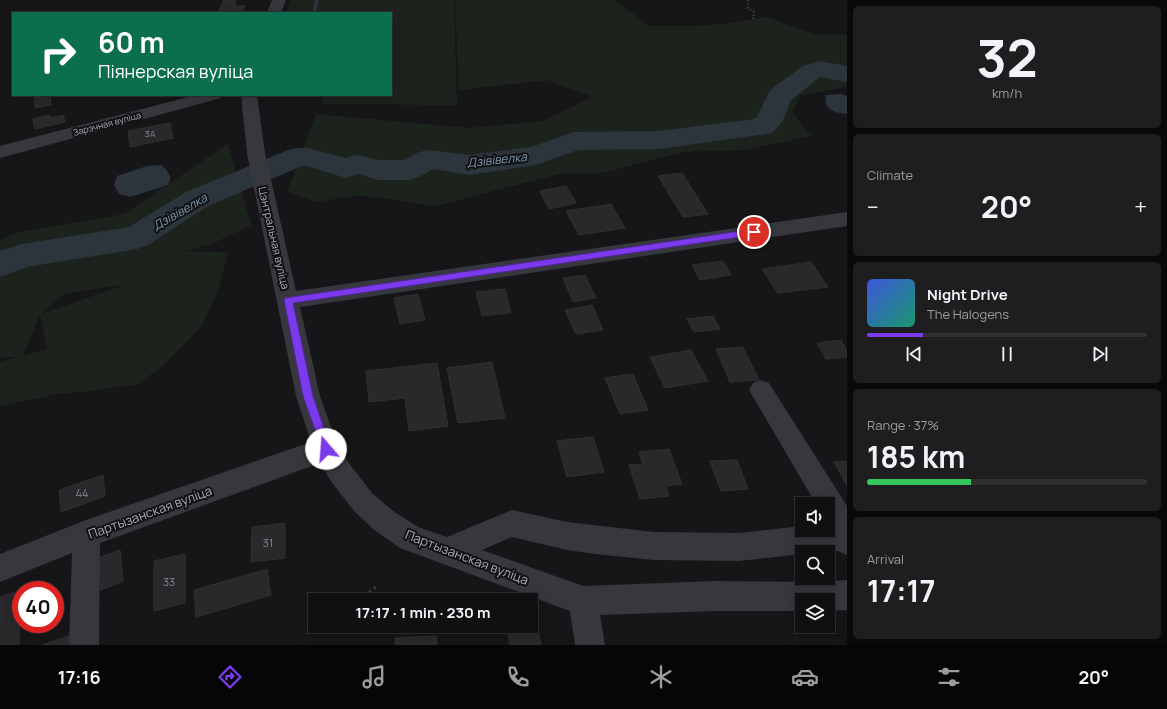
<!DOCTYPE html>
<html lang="en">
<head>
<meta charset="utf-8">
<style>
	:root { --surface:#101012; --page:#1e1e20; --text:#f1f3f6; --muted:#9c9d9f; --line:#303032; --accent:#7c3aed }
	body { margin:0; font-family:Manrope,sans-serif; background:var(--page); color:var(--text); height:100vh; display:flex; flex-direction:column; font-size:15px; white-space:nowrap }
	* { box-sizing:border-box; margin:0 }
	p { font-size:13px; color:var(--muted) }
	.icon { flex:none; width:22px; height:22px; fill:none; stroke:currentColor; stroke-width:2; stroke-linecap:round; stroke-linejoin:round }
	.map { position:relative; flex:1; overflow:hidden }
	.drawer { display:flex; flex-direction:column; gap:6px; padding:6px; background:#09090a; width:320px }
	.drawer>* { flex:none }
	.banner { position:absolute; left:12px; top:12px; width:380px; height:84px; border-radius:0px; box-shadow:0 2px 10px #0003,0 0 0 1px var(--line); background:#0b6e4f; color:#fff; overflow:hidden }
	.tools { position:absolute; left:795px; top:497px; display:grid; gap:8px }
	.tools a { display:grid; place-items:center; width:40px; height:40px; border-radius:0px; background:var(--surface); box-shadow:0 2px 10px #0003,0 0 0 1px var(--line); font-size:20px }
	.speed { position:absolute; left:12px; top:581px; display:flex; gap:8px; font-size:20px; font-weight:700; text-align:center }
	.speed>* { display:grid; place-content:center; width:52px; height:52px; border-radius:50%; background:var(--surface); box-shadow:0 2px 10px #0003,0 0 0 1px var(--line); line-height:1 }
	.speed .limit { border:6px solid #d22; background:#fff; color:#111 }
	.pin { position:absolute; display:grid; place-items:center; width:34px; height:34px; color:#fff; margin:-17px; border:2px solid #fff; border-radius:50%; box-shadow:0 1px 4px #0007 }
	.me { position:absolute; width:44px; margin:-22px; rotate:342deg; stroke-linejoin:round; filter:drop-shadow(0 0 3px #0008) }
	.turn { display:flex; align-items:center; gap:14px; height:84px; padding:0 20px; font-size:18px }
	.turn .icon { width:52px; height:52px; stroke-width:2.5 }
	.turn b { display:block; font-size:28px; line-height:34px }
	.big { font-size:30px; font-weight:700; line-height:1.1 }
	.drawer .tile { flex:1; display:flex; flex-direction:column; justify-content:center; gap:6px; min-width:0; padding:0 14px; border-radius:6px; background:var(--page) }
	.drawer .dial { align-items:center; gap:0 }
	.dial b { font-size:52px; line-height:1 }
	.song { display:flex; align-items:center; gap:12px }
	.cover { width:48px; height:48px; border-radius:6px; background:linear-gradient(135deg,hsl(230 70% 55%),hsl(160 70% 35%)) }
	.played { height:4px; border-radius:2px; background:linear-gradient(90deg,var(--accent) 20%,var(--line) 20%) }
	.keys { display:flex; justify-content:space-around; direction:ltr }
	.heat { display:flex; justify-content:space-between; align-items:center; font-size:22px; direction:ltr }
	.charge { height:6px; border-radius:3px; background:linear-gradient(90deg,#34c759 37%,var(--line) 0) }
	.trip { position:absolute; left:308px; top:593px; width:230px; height:40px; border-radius:0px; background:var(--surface); box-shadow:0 2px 10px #0003,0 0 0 1px var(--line); font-weight:700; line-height:40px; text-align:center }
	.menu { display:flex; height:64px; justify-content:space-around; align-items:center; background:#060607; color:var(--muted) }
	.menu .icon { width:28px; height:28px }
	.menu .on { color:var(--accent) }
	.menu b { font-size:18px; color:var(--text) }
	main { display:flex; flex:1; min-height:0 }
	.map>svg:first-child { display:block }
</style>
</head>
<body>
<main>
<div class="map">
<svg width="847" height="645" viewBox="0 0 847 645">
	<rect width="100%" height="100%" fill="#161618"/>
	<!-- green -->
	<g fill="#1c231d" fill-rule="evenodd">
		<path d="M291,0H454L457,105L322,104L324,95H391V13H286Z"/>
		<path d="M455,0H615L649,26H696L730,23L767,17L816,35H847V87L801,95L792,112L811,136L744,150L684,152L602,173H563L436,206L359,195L317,202L287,192L316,114L469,128L543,121L592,97L547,80L459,90Z"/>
		<path d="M228,144L251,225L214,243L186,251L228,252L217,294L201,327L164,365L138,384L92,391L58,394L0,406V362L18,357H0V240L18,232L124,214ZM122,285V286L41,314L64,294ZM40,315L47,349L23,356V355Z"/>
	</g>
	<!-- water -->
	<g fill="#2c353c">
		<path d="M841,94L847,96V114C834,112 824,111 826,95Z"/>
		<path d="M161,165L166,169L171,178L168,185L130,197L119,194L114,185L117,176L147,166Z"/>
	</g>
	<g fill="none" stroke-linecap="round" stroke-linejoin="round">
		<!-- stream -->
		<path fill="#2c353c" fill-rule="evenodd" d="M315,0H319L316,13H312Z"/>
		<!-- river -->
		<path fill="#2c353c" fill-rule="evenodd" d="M819,61L847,66V82L820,77L791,100L783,121L772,133L659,149L578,150L536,165L469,175L433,169L419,177L409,180H378L358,174L346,178L307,166H302L208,206L148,245L137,249L27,267L0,277V251L22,244L129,227L186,192L288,150L298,148H308L345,158L357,155L378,160H404L419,152L429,150L469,155L531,147L574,132L659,131L754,119L757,117L770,90L803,66Z"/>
	</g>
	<!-- building -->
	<g fill="#29292c" stroke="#303034">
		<path d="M224,0H236L234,6H245L242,13L218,12Z"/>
		<path d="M50,95L51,105L35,108L34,98Z"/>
		<path d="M50,115L51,118L63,115L65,122L35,129L33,119Z"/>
		<path d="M170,123L173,138L130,147L128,131Z"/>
		<path d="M682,173L708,214L683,217L658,176Z"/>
		<path d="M566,186L576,203L549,209L540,191Z"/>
		<path d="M611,204L625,228L579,235L566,211Z"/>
		<path d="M723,261L731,275L700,280L692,265Z"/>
		<path d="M811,262L828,287L778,293L762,269Z"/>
		<path d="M585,275L596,298L573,302L563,278Z"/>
		<path d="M505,289L511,313L482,316L476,292Z"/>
		<path d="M418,294L425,320L400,324L394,298Z"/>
		<path d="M592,305L603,330L576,334L565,310Z"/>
		<path d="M713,316L720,329L694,332L687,319Z"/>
		<path d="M841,340L847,351V357L826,359L817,343Z"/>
		<path d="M743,347L759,380L730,382L716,349Z"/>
		<path d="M691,350L708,381L665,388L650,357Z"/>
		<path d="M492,362L505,418L458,423L447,368Z"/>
		<path d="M437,363L448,426L409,431L405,398L369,402L366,371Z"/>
		<path d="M633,374L648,410L620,414L605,378Z"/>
		<path d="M593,437L604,472L567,477L557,441Z"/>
		<path d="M669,449L682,484L666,486L669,496L640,499L629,465L643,464L639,452Z"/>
		<path d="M737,460L748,489L721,491L710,461Z"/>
		<path d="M847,461V486L834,462Z"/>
		<path d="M103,475L105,496L61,512L59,490Z"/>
		<path d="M285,523V558L251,562L252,527Z"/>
		<path d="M120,550L123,581L101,590L98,558Z"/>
		<path d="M185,554V603L154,611V561Z"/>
		<path d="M267,569L271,595L196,617L194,590Z"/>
		<path d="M21,590L19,645H0V597Z"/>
		<path d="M537,626L541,645H510L507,629Z"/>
		<path d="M69,636V645H42Z"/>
		<path d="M436,636L437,645H395V638Z"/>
	</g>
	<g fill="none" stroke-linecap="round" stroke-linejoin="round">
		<!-- path-far1 -->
		<path stroke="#3d3f44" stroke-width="2" stroke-dasharray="1.5 2" stroke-linecap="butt" d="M748,0V8L754,12L753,19"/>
		<!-- path -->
		<path stroke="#3d3f44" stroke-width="3" stroke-dasharray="2.5 3.5" stroke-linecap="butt" d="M360,600L376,587"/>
		<!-- minor -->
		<g fill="#37383d" fill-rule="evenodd">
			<path d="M272,0H286L281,13H267Z"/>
			<path d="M196,95H223L221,98L0,158V146Z"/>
			<path d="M241,95H257L265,153L296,291L847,212V226L300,307L320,396L337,444L348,462L372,493L393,511L418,527L447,537L512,510L567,522L654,532L739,533L802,526V530H828V504H816L749,390L753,383L761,380L769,383L847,506V555L835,550L802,552V554L739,561L654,560L595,554L567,550L512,537L482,550L583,586L715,581L820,582L847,580V610L828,611V600H802V611H715L600,615L605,645H575L570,611L400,548L373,529L354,511L330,480L320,463L100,543L99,645H69L72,553L0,582V554L86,520L311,442L296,396L247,153Z"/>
		</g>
	</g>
	<!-- route -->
	<path fill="#7c3aed" stroke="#51269a" d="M754,229L758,232L754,235L293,303L313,396L331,449L330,452L326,454L323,452L303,396L284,300L285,298Z"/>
	<g text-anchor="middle" stroke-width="4" stroke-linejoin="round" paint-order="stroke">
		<!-- far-street labels -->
		<g font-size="9" fill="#a8adb8" stroke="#111113">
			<text transform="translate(107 124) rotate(-15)" y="3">Зарэчная вуліца</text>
		</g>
		<!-- number labels -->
		<g font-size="9" fill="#888b94">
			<text x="150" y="137">3А</text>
		</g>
		<!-- street labels -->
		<g font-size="11" fill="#a8adb8" stroke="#111113">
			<text transform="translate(274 238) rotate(77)" y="4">Цэнтральная вуліца</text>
		</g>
		<!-- near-number labels -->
		<g font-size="11" fill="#888b94">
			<text x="82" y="497">44</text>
			<text x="268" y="547">31</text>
			<text x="169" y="586">33</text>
		</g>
		<!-- water labels -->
		<g font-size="12" font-style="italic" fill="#7f9bb3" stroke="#111113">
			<text transform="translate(497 160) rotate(-6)" y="4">Дзівівелка</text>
			<text transform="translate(180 212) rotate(-30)" y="4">Дзівівелка</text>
		</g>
		<!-- near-street labels -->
		<g font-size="13" fill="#a8adb8" stroke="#111113">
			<text transform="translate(150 512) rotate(-20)" y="5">Партызанская вуліца</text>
			<text transform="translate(467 557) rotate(21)" y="5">Партызанская вуліца</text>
		</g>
	</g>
</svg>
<div class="tools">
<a><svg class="icon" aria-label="sound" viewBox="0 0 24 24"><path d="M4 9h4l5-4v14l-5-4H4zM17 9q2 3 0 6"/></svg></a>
<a><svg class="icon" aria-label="search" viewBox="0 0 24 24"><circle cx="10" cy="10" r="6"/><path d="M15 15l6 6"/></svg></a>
<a><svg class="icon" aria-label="layers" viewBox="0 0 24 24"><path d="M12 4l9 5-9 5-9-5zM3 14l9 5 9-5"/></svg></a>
</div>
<div class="speed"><div class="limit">40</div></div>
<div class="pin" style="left:754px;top:232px;background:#d93025"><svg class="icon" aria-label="arrive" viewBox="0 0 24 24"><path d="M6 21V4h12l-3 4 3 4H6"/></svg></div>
<svg class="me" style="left:326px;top:449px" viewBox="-20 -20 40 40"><circle r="19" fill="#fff"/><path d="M0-13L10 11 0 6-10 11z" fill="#7c3aed"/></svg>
<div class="trip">17:17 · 1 min · 230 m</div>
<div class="banner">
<div class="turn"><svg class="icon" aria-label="right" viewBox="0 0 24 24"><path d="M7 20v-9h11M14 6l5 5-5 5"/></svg><div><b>60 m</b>Піянерская вуліца</div></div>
</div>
</div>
<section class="drawer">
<div class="tile dial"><b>32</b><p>km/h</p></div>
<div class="tile"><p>Climate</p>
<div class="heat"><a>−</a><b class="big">20°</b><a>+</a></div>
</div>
<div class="tile">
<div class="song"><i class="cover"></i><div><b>Night Drive</b><p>The Halogens</p></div></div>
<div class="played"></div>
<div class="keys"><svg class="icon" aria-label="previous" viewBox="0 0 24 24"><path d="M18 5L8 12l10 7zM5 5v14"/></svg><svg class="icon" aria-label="pause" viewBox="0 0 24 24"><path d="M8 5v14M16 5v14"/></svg><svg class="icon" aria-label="next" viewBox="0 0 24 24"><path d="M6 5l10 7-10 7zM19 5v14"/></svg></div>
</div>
<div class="tile"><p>Range · 37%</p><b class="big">185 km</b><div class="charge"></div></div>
<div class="tile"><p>Arrival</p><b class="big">17:17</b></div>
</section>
</main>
<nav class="menu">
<b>17:16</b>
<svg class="icon on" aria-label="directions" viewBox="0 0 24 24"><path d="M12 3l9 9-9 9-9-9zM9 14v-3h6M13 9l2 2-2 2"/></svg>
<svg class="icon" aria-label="music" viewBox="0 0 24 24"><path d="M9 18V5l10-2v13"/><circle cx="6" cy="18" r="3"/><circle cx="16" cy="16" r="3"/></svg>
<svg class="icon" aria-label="phone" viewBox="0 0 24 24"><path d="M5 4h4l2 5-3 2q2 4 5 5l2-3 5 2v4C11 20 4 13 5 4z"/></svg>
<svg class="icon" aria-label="climate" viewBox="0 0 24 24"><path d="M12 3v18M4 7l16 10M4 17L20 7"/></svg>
<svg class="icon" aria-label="car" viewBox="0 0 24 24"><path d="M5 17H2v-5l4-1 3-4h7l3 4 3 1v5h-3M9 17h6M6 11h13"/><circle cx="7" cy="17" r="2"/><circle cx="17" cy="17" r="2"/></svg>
<svg class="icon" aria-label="filters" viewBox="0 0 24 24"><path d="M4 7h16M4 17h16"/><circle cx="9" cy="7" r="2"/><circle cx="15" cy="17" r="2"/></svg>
<b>20°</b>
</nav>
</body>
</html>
